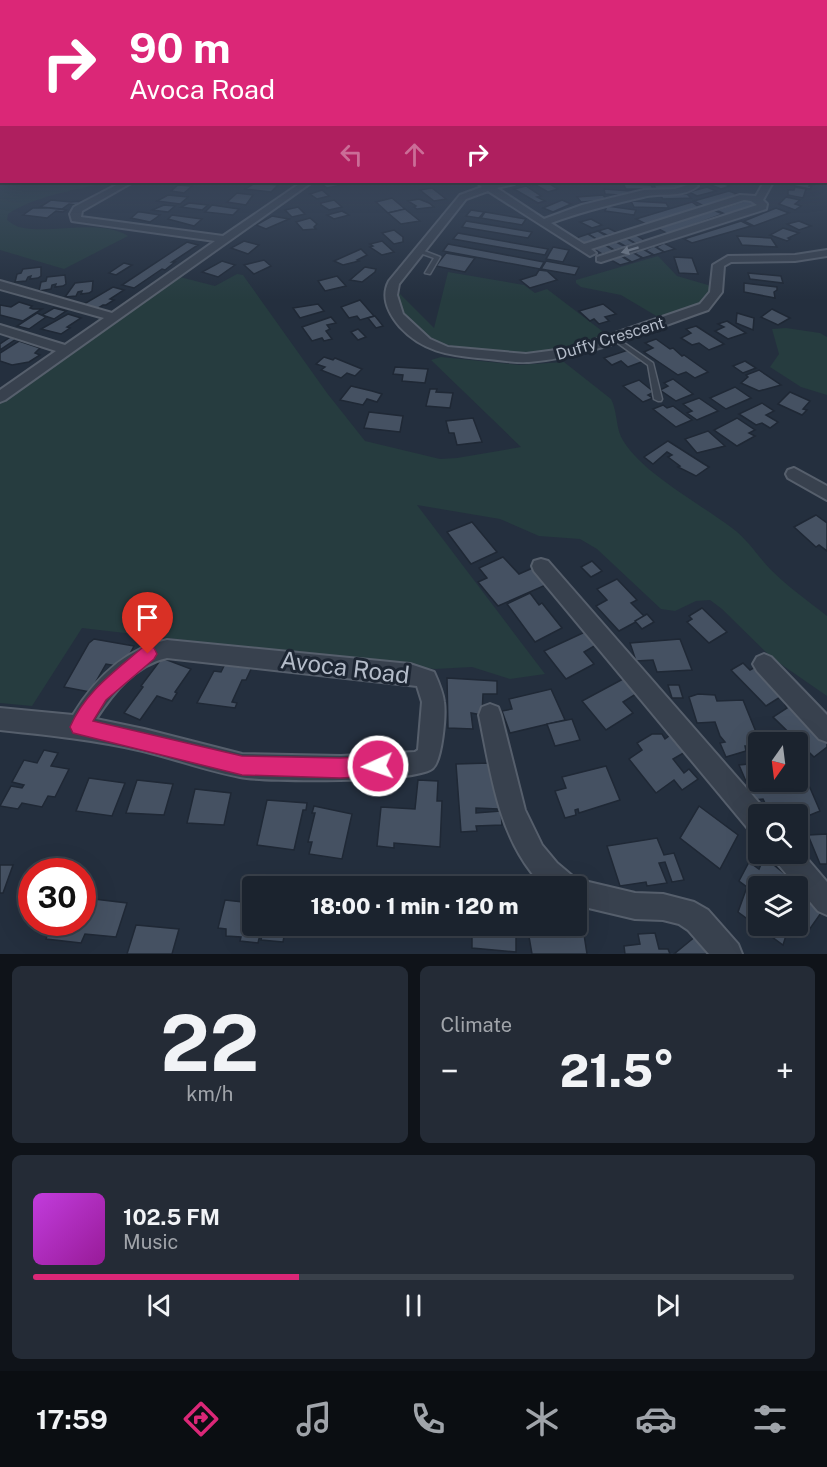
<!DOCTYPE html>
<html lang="en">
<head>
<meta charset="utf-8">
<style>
	:root { --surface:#1b232e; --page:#242b36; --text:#f1f3f6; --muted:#a0a4aa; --line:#39404a; --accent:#db2777 }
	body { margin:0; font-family:"Public Sans",sans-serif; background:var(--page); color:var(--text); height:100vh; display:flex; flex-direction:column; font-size:22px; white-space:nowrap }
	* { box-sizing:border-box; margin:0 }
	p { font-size:20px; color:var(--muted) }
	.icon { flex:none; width:33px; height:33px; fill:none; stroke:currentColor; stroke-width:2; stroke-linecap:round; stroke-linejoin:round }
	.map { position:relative; height:954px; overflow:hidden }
	.sheet { display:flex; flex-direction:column; gap:12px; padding:12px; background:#0f1319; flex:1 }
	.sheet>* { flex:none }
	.hud { position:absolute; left:0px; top:0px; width:828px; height:183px; box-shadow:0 6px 24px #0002,0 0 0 2px var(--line); background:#db2777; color:#fff; overflow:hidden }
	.needle { width:39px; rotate:194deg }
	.tools { position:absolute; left:748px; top:732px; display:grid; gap:12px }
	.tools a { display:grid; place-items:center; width:60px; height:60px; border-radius:6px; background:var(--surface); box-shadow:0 6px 24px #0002,0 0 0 2px var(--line); font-size:30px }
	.speed { position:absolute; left:18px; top:858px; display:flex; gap:12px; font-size:30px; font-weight:700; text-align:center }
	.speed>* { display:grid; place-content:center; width:78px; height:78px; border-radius:50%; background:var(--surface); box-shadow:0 6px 24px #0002,0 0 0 2px var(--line); line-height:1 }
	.speed .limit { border:9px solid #d22; background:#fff; color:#111 }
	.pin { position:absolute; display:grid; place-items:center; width:51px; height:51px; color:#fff; margin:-62px -26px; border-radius:50% 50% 50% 0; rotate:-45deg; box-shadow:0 0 6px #0007 }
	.pin .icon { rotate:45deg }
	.me { position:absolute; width:66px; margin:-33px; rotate:267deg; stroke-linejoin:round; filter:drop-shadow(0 0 4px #0008) }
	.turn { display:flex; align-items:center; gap:21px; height:126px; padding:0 30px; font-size:27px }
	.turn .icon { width:78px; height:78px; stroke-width:2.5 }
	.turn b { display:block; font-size:42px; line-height:51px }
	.lanes { display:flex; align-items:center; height:57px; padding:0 30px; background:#0003; justify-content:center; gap:30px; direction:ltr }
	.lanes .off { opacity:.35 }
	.big { font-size:45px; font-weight:800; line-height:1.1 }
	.sheet .card { flex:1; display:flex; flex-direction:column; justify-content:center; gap:9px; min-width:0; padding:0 21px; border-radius:9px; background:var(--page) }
	.sheet .dial { align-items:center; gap:0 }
	.dial b { font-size:78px; line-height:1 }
	.song { display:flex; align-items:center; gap:18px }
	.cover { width:72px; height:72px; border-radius:9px; background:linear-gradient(135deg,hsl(290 70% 55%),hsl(300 70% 35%)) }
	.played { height:6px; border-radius:3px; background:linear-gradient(90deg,var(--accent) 35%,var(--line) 35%) }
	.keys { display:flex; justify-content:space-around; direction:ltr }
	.heat { display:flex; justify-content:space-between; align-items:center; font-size:33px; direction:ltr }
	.sheet .tiles { flex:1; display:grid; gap:12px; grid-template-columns:1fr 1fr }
	.card:last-child { grid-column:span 2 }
	.trip { position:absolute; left:242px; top:876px; width:345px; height:60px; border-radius:6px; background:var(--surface); box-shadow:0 6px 24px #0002,0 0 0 2px var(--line); font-weight:800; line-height:60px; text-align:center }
	.tab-bar { display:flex; height:96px; justify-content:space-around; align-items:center; background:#0b0e12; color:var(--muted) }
	.tab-bar .icon { width:42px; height:42px }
	.tab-bar .on { color:var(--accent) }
	.tab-bar b { font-size:27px; color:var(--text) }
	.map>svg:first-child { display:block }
</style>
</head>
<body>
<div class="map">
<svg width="827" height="954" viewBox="0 0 827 954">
	<rect width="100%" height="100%" fill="#242f3e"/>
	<!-- green -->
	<g fill="#263c3f">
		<path d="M0,166L2,182H107C74,191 37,195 8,214L7,220C10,222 15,226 19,227C49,235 100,218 128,236L64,269L0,250Z"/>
		<path d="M658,256L677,276L708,285L711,289L704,300L696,305L671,316L658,317L621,295L581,287L576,283V280Z"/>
		<path d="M448,272L524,285L535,293L547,289L606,334L566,348L528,353L501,352L440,344L423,334L403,312L395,300L396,290L434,328Z"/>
		<path d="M237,274L243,275L327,393L365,441L440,459L457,458L521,447L431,360L441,357L519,365L564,362L611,399C618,412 615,429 624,442C644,474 702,505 732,528C747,539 758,556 770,569C787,586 808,601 827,616V696L772,658L722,609L710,600L696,601L675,611L661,609L597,549L580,539L539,536L500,519L417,505L545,674L510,679L472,667L435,669L82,628L32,706L0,703V403L180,277L215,286Z"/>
		<path d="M786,328L820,333L827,337V395L801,387L770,367L779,354L772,329Z"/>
	</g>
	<!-- building -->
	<g fill="#455162" stroke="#1f2835" stroke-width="1.5">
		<path d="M332,182H343L346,184L327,188L322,184Z"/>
		<path d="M526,182L535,184L547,182L558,189L548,192L536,185L531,186Z"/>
		<path d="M704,182H719L730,186L721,189Z"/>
		<path d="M795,182H811L809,186H812L810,189L791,185Z"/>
		<path d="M255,183L278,185L271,192L245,189Z"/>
		<path d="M623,184L651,185L653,189H626Z"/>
		<path d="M680,184L683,189H656L654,185Z"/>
		<path d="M178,185L192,186L184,193L171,191Z"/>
		<path d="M526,186L541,196L537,197L545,201L538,203L514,189Z"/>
		<path d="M707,187L716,191L697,196L689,192Z"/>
		<path d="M795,187L806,189L803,198L788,195V190H794Z"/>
		<path d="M432,188L446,199L434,201L420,190Z"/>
		<path d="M604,189L631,191L632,196L605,194Z"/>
		<path d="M322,190L329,196L317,199L310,194Z"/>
		<path d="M729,191L737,194L735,195L737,196L704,206L694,201Z"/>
		<path d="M237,193L253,195L246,205L227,202Z"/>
		<path d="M659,194H687L691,198L663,199Z"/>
		<path d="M168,195L188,197L180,204L157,201Z"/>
		<path d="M603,195L607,200L581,202L577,197Z"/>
		<path d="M786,197L800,200L795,204L801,206L795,210L779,204Z"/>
		<path d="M392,198L405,209L388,213L376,202Z"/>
		<path d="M419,199L429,203L434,207L417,209L414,207L416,206L408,201Z"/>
		<path d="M751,199L759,204L727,215L716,210Z"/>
		<path d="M51,200L71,202L81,201L76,205L69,204L62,209L40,207Z"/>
		<path d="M334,200L342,207L329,210L321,205V203Z"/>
		<path d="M562,200L571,204L553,212L543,208Z"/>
		<path d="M631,201L666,203L669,208L634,207Z"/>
		<path d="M692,202L700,208L646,224L636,219Z"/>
		<path d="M189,203L208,205L202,210L181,207Z"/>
		<path d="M164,205L175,206L168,212L152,210Z"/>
		<path d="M212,205L239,209L233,215L205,212Z"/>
		<path d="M607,206L636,210L634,215L605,211Z"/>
		<path d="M298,207L305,214L292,217L285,210Z"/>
		<path d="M33,208H49L66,210L63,212L56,211L47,218L23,215Z"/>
		<path d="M776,208L789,213L754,226L744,221Z"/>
		<path d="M405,209L420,221L401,224L388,213Z"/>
		<path d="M471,210L484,212L479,218L466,216Z"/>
		<path d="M713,210L723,214L668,234L657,228Z"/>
		<path d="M342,211L349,215L334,219L327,215Z"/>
		<path d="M138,212H141L160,215L150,222L131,218Z"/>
		<path d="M485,212L526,219L522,225L481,218Z"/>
		<path d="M172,215L202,219L194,226L168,219Z"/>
		<path d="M272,216L289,219L266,229L256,225Z"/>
		<path d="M310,218L317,224L314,227L316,229L303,230L296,222Z"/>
		<path d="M591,219L602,225L592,228L580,222Z"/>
		<path d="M466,221L532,232L528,238L462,227Z"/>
		<path d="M741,221L751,226L692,243L684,239Z"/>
		<path d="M799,221L811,226L799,230L787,224Z"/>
		<path d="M608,228L618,233L607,235L598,231Z"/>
		<path d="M783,228L799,233L788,238L790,239L787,241L770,235Z"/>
		<path d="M394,230L403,237V242L394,244L382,233Z"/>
		<path d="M598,231L608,237L596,239L588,234Z"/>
		<path d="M458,233L548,249L545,255L453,239Z"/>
		<path d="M588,234L598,240L584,243L576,238Z"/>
		<path d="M636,235L646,241L635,243L626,238Z"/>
		<path d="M737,236L771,238L777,247L742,245Z"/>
		<path d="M626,238L636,244L625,246L616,241Z"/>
		<path d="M244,241L259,245L248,254L231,248Z"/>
		<path d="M382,241L394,252L382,255L370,247L373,246L370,244Z"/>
		<path d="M187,242L198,245L172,262H175L165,270L162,269L134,288L122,285Z"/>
		<path d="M616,242L626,247L614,250L606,245Z"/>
		<path d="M664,243L675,249L664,252L656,247Z"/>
		<path d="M448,244L544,262L540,269L443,251Z"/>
		<path d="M605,245L615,251L602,254L594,249Z"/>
		<path d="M654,246L664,252L654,255L645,250Z"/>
		<path d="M553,247L569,250L563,262L546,259Z"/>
		<path d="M361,249L367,255L357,260L359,261L343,265L334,261Z"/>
		<path d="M643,249L653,255L643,258L634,253Z"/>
		<path d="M632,252L642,258L632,262L623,256Z"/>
		<path d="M446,253L475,258L465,272L436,266Z"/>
		<path d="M621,256L631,262L620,265L611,260Z"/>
		<path d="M674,257L692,258L698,274L679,273Z"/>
		<path d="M264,260L271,266L254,274L244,265Z"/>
		<path d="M222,261L235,265L218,277L202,272Z"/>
		<path d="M546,261L579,267L575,275L541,269Z"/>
		<path d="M124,263L132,265L116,275L109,273Z"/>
		<path d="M41,267V276L38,278L30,279L31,276L28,277L26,281L15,282L17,274L21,273L23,269Z"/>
		<path d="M365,267L376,269L375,272L362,282L350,280Z"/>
		<path d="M539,270L547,271L557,280L530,288L520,280L536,275Z"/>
		<path d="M748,273L781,276L783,283L750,279Z"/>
		<path d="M65,275L66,284L63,286L55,287L56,284L52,285L51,289L39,291L41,282L46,281L47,277Z"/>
		<path d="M337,276L346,286L325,291L318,281Z"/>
		<path d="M93,281L92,291L89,293L81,294L82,291L78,292L76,296L65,297L75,283Z"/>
		<path d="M744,283L777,287V290L774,292L775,298L744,292Z"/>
		<path d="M113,287L124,290L110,299L114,300L106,305H103L95,310L84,307L87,305L84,304Z"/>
		<path d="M360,300L374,316L360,320L357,316L349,318L341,307Z"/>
		<path d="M19,302L32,306L30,308L33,309H42L23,321L0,315V305L11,307Z"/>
		<path d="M318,304L324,311L300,318L293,308Z"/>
		<path d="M603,304L616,314L605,317L609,321L599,324L594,319L590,321L579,311Z"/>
		<path d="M54,308L66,311L54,319L42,315Z"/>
		<path d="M772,309L790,318L778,325L761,317Z"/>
		<path d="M37,313L46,317L29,329L17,326Z"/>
		<path d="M737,313L754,318L753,330L736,323Z"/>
		<path d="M68,314L81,318L67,327L70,328L61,334L41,329Z"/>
		<path d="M375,316L383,326L376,328L368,318Z"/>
		<path d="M331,317L336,323L327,325L330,329L326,331L332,339L324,341L322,338L312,341L302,327Z"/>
		<path d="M727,321L746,333L728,339L715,331L724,327L718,324Z"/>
		<path d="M696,326L724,344L709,350L699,343L692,345L681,338L691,333L686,329Z"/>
		<path d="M358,329L366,337L358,340L351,332Z"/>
		<path d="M12,336L19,337L0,350V344Z"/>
		<path d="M656,339L670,349L673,348L682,356L684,355L708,372L695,378L686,372L678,375L644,352L653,348L645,343Z"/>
		<path d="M19,341L40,348L35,353L40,355L29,362L12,365L0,361V353Z"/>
		<path d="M628,350L644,361L628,367L621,361L612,365L604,358Z"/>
		<path d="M324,357L333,360L335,358L362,369L355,376L347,373L341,378L321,370L325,367L316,364Z"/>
		<path d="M745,361L756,368L743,373L733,366Z"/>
		<path d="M395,367L428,369L425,383L402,381L403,375L393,374Z"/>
		<path d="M759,370L781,385L759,391L741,383L748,377L746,375Z"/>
		<path d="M673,379L693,394L676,401L660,390L668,386L664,383Z"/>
		<path d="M639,380L654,392L648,395L653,398L643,402L623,386Z"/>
		<path d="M351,386L372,391L382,394L377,402L367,399L363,405L340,400Z"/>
		<path d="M735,387L751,398L726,409L710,398Z"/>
		<path d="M430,389H437L436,392L453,393L450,408L426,406Z"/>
		<path d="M790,392L810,401L803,409L807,410L802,415L778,404Z"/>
		<path d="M699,398L718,411L697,420L687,413L692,411L683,404Z"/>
		<path d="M762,403L774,411L766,415L778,422L770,428L762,423L756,425L739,414Z"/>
		<path d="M663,405L667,408L673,406L692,420L676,427L653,409Z"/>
		<path d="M369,412L403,416L400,432L364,428Z"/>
		<path d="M473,418L482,442L457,445L454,433H449L446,421Z"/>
		<path d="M737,418L755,430L749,433L755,436L737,446L714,430Z"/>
		<path d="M708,431L725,446L697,453L685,439Z"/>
		<path d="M668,441L704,464L709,467L696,476L678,467L680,466L668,457L672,455L667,452L653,464L644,457Z"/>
		<path d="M816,515L827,523V551L819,545L816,547L794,527Z"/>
		<path d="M472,522L497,552L471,564L447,532Z"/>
		<path d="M503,557L519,574L535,567L548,584L498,606L478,582L487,578L479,568Z"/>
		<path d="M592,561L602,571L591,577L581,567Z"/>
		<path d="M617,579L637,600L631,603L645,617L619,631L596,606L607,600L597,589Z"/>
		<path d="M530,593L539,605L542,603L562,628L535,642L507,604Z"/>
		<path d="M702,608L727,632L709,643L687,622L692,619L689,616Z"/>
		<path d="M647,614L654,622L642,629L635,621Z"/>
		<path d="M585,632L596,645L584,652L594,664L566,679L544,651Z"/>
		<path d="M94,639L134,646L123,667L106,664L90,692L64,687L89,643Z"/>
		<path d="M680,639L692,670L657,672L653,660L636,661L630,643Z"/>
		<path d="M162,658L191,669L175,692L177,693L172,701L157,696L140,720L124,713L143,687L141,686Z"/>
		<path d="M226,662L253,665L246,680H242L232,702L237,703L235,708L197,703L214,671L221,672Z"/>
		<path d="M743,663L750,670L759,665L785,694L766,706L731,670Z"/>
		<path d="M447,678L497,681V694H483L482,715L471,713L473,729L448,728Z"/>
		<path d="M623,679L636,694L623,702L633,713L606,730L582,701Z"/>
		<path d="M668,685H679L683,698H672Z"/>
		<path d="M551,689L565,720L510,733L502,711L512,709L509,699Z"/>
		<path d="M698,694L715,695L717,701L743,700L756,732H758L761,742H759V746H745L746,751L726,757L720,743L725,742L720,736L715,722L697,723L689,697Z"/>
		<path d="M794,699L827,735V747L814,757L773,717L787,708L785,705Z"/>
		<path d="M572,719L580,740L555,746L547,724Z"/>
		<path d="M673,733L687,751L673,759L684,773L689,769L698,779L682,790L674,780L656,793L629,759L642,750L637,743L652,734H662L665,739Z"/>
		<path d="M44,750L58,753L51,766L69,769L55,797L48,796L42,807L22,803L18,809L0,806L11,786L22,788L24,785L12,782L24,760L37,763Z"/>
		<path d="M798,760L820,811L798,820V814H793L792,812L770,813L763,799L754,800L739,765L759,763V782H798Z"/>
		<path d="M490,763L493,786L496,787L499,809L476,808V813L501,811L502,825L476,826L477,831L461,832L456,764Z"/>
		<path d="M606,766L620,800L579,813L578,809L575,810L576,815L565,818L555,791L566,788L562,777Z"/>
		<path d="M89,778L125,783L112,816L76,811Z"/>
		<path d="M137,780L173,784L164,815L126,813Z"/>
		<path d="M418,780L438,781L437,801H442L440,847L394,843V848L377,846L381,807L415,809Z"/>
		<path d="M195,789L231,793L224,825L187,823Z"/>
		<path d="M267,800L307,803L306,810H303L294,850L257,845Z"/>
		<path d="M314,806L352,814L342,859L309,854L312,842H308L315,813H312Z"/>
		<path d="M699,806L738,835L720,869L680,838Z"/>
		<path d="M827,834V864H820L808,835Z"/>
		<path d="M657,838L664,855L674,853L684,880L672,882L665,862L659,863L667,883L647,886L646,882L620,886L607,846Z"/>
		<path d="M764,857L802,888L821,913L809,930L798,921V886H759V926H789L783,945L738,912L747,887L739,881L749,862L759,869Z"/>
		<path d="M0,865H13L3,893H0Z"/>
		<path d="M94,899L127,903L116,937L85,934L81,943L46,939L52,922H82V910L91,911Z"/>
		<path d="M225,900L252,903V926H262L258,943L240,941L241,937L226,936V929L218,928Z"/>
		<path d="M136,925L179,929L172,954H127Z"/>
		<path d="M264,926H318L317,929L286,926L283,942L261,940Z"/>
		<path d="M472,926H516V952L472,948Z"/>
		<path d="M583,928L587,954H532L528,931Z"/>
		<path d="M655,933L659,949H668L670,954H625L624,946L640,944L638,934Z"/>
		<path d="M696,936L709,954H674Z"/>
	</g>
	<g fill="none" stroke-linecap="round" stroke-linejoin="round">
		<defs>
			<g id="lane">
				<path d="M419,249L440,257L430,274L425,273L434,258L417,252L416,251Z"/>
				<path d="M614,336L653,363L662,399L661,401H658L654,399L648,365L612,339L611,338Z"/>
			</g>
			<g id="street">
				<path d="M122,182L131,183L82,211L81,217L223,236L302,182H312L5,400L0,402V390L56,351L0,333V325L65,345L104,318L0,289V281L112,313L215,241L72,221L70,214L74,207Z"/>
				<path d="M483,182L491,184L515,182L514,184L497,188L544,219L582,205L644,190L675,189L693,183L698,186C681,199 661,192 643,197C612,204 581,212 551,223L584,244L740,195L756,196L764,182H773L763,200L767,204L766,209L601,262L597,261V257L757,205L751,201L744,200L591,249L596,253L590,256L488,191L466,199L399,284L397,295L403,314L430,339L448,347L526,354L572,348L700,304L710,292L713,265L728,256L795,255L827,250V256L795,261L731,262L724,266L722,292L708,310C650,330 591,357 529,362C512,363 495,359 478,358C448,355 422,351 400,327C389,314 380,298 389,281L460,195L482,187L479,184Z"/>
				<path d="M794,468L827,486V500L788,478L786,474L788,470Z"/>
				<path d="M541,559L548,561L768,813L759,814V834L750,831L534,571L532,566L534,561Z"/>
				<path d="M167,640L410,664L434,672C438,681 443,692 444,702C446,715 442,760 433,768C418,783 265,782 240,777C207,771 176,759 143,751C96,740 48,735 0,730V708L73,715C95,679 124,649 167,640ZM167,658L417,686L422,702L418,750L415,752L341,756L242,754L144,729L96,719C113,693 135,665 167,658Z"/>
				<path d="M764,654L771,657L827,715V742L819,739L757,671L753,664L757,657Z"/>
				<path d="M490,704L498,707L501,715L525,810L542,845L557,863L576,879L635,893L663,894L694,902L708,910L738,944L742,954H709L688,930L679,924L663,920L635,919L576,905V886C567,886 552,889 544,885C539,883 535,877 531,872C497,828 490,768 479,715L482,707Z"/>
				<path d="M798,848L827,882V915L818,911L777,863L773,854H798Z"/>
			</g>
		</defs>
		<!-- lane casing -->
		<use href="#lane" stroke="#565f6c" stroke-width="3"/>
		<!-- street casing -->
		<use href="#street" stroke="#565f6c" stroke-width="4"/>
		<!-- lane -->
		<use href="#lane" fill="#38414e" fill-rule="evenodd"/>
		<!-- street -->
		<use href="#street" fill="#38414e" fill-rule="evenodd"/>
	</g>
	<!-- one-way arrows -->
	<defs><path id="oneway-solid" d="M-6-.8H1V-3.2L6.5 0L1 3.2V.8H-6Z" transform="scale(1.5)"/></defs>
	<use fill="#7c8592" href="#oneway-solid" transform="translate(630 250) rotate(163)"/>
	<!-- sky -->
	<linearGradient id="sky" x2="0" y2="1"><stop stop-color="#141a22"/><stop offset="0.55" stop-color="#3f4d63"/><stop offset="1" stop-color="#3f4d63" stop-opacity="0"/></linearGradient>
	<rect width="827" height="300" fill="url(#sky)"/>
	<!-- route -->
	<path fill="#db2777" stroke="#8e194d" stroke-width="1.5" d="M148,646L154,648L157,654L154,659L106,700L93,721L242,756L340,758L378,756L385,759L388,766L385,773L378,776L340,778L242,775L73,733L70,727C85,692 114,672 142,648Z"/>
	<g text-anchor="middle" stroke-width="6" stroke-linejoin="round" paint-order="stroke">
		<!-- far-street labels -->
		<g font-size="16" fill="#b4bcc9" stroke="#1d2633">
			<text transform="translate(610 338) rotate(-17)" y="6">Duffy Crescent</text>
		</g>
		<!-- near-street labels -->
		<g font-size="24" fill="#b4bcc9" stroke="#1d2633">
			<text transform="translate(345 668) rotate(7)" y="8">Avoca Road</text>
		</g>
	</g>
</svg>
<div class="tools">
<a><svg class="needle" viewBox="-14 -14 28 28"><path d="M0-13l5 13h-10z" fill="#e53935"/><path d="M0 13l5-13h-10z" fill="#a0a4aa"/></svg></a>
<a><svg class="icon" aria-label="search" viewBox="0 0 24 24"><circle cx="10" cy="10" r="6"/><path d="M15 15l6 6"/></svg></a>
<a><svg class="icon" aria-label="layers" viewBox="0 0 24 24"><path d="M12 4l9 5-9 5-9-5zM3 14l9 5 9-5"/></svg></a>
</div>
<div class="speed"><div class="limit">30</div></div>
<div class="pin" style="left:148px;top:654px;background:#d93025"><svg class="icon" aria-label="arrive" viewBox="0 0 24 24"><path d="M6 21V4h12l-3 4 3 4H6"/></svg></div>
<svg class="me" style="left:378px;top:766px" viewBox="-20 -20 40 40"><circle r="17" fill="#db2777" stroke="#fff" stroke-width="3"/><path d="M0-11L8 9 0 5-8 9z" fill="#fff"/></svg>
<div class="trip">18:00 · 1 min · 120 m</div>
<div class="hud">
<div class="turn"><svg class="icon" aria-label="right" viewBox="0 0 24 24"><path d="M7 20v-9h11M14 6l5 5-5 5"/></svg><div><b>90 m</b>Avoca Road</div></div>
<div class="lanes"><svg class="icon off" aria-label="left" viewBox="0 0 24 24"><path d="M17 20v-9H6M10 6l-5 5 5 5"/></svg><svg class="icon off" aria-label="ahead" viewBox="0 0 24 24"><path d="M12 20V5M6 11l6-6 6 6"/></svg><svg class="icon" aria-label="right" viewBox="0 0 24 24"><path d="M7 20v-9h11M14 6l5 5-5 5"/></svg></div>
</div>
</div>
<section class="sheet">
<div class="tiles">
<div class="card dial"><b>22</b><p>km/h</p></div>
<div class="card"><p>Climate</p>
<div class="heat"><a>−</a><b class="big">21.5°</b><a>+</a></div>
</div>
<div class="card">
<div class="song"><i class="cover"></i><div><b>102.5 FM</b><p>Music</p></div></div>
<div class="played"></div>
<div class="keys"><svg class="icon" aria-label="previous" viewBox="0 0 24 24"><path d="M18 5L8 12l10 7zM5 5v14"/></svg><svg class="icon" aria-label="pause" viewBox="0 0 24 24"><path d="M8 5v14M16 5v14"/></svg><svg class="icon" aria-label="next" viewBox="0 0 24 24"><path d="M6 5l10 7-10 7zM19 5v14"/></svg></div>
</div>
</div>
</section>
<nav class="tab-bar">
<b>17:59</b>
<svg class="icon on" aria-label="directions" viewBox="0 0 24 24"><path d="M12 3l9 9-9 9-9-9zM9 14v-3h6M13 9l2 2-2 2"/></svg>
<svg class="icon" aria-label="music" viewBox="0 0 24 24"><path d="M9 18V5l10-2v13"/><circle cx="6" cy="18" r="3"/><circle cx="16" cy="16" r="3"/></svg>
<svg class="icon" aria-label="phone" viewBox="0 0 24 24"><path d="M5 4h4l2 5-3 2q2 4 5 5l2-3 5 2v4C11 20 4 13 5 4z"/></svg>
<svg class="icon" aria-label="climate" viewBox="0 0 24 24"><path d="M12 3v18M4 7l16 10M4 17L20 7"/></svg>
<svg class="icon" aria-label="car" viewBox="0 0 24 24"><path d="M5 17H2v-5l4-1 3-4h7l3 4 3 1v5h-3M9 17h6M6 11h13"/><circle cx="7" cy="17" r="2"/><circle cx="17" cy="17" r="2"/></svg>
<svg class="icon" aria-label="filters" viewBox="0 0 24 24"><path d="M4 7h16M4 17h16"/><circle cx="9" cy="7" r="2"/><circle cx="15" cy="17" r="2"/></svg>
</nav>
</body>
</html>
